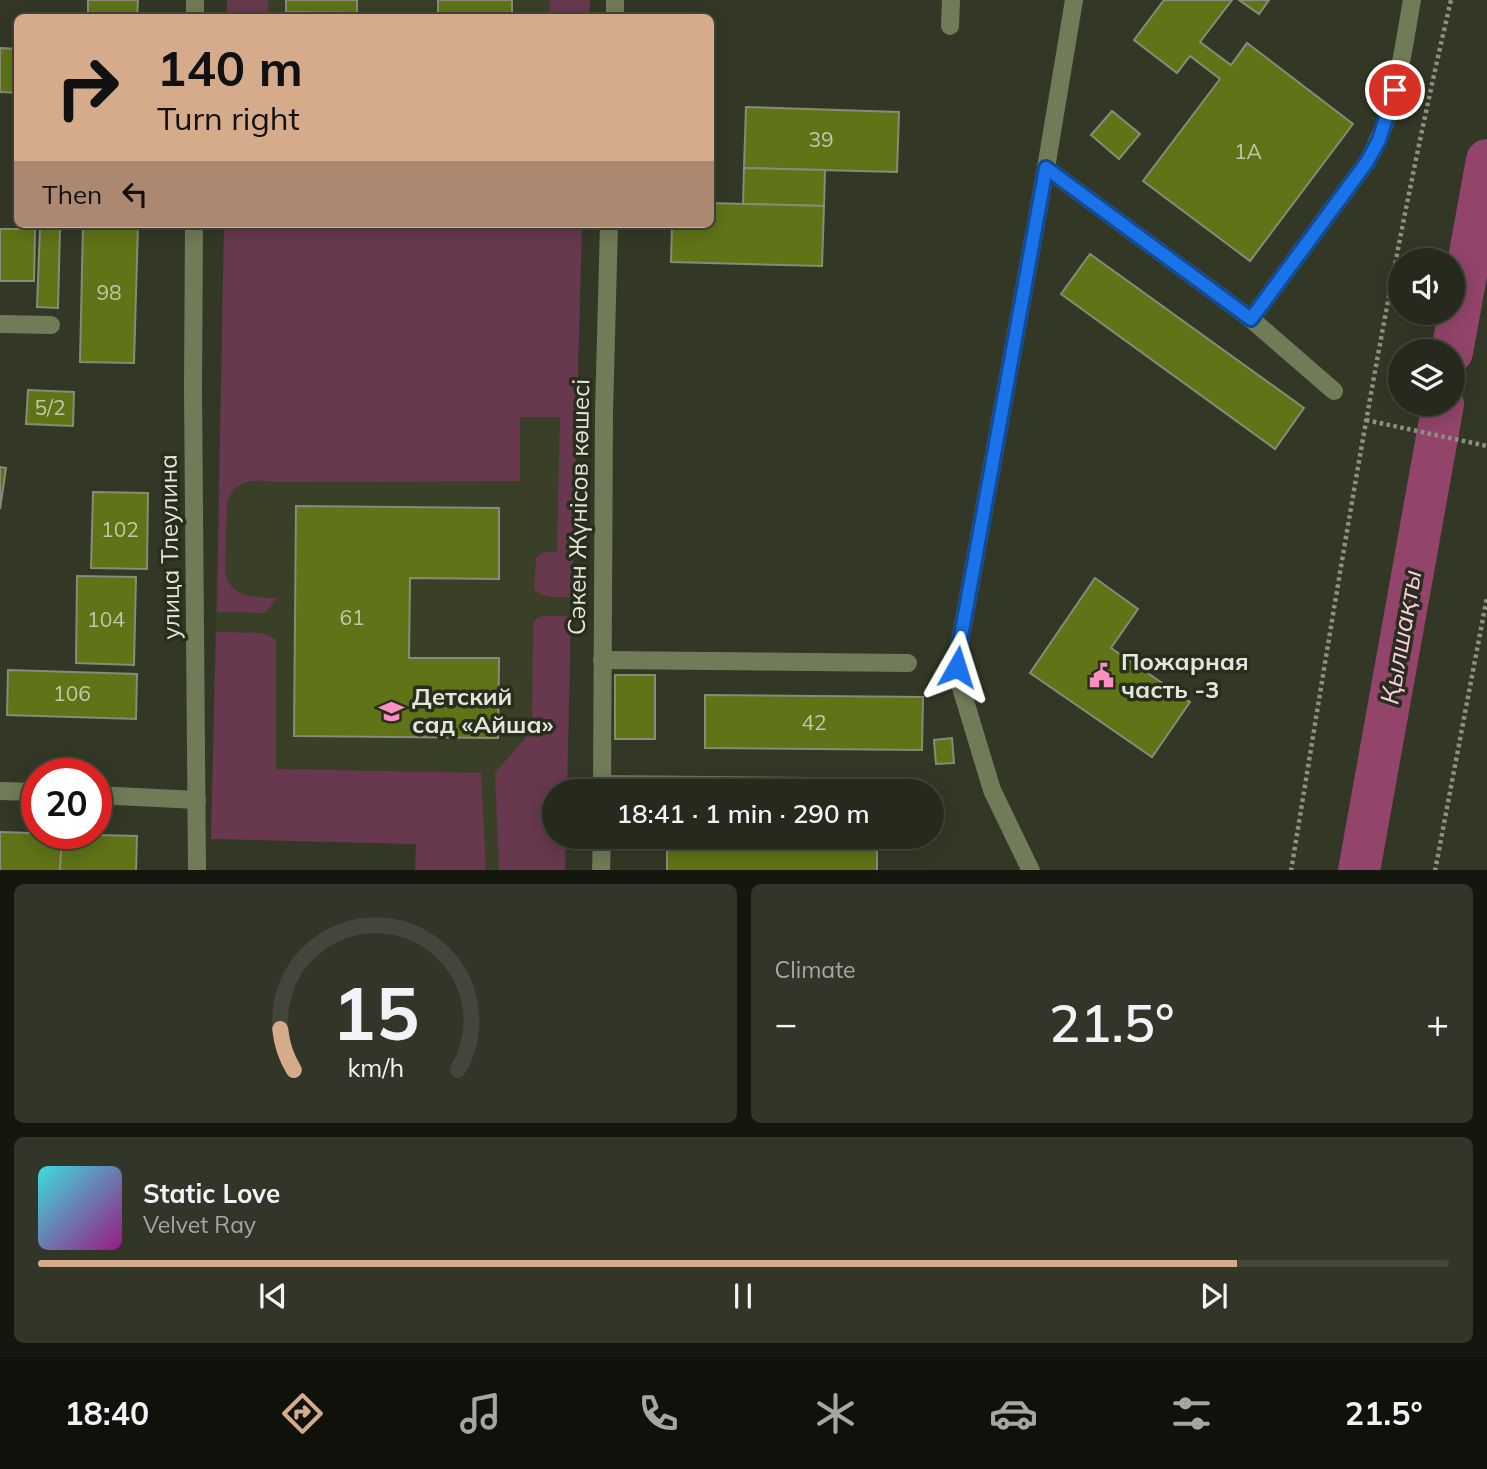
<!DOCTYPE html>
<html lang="en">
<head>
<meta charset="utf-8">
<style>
	:root { --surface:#262a1c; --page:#323629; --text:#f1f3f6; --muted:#a4a7a3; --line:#42463b; --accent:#d6ab8b }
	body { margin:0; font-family:Mulish,sans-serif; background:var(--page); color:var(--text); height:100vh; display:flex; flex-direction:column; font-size:26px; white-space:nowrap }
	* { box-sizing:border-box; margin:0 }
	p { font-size:23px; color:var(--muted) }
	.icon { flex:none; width:38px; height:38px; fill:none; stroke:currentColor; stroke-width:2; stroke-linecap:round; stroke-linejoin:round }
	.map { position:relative; height:870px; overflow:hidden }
	.sheet { display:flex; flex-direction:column; gap:14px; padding:14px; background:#15170f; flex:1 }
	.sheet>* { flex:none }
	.hud { position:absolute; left:14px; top:14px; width:700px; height:214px; border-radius:10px; box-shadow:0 4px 18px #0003,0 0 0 2px var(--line); background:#d6ab8b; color:#111; overflow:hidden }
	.controls { position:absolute; left:1388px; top:248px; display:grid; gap:14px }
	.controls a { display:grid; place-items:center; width:77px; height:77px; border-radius:50%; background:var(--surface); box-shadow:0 4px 18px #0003,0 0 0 2px var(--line); font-size:35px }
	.speed { position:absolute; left:21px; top:758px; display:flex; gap:14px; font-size:35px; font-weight:700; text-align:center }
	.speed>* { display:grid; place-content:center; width:91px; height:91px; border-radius:50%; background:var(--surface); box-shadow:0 4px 18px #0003,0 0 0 2px var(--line); line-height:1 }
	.speed .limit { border:10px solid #d22; background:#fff; color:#111 }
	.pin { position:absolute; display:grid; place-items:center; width:60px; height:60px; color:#fff; margin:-30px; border:4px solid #fff; border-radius:50%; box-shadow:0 2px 7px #0007 }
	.me { position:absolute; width:77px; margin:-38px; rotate:6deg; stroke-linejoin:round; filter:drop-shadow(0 0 5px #0008) }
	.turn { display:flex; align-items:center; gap:24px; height:147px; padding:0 28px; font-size:32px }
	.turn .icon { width:91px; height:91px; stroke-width:2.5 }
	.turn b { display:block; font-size:49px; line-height:60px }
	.then { display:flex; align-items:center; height:66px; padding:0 28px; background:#0003; gap:14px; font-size:26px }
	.big { font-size:52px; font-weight:600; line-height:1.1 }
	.sheet .widget { flex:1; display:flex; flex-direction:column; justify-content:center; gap:10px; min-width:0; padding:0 24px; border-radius:10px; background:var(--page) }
	.sheet .dial { align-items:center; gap:0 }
	.dial svg { height:182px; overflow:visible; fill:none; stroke:var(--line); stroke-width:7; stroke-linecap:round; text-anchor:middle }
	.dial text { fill:var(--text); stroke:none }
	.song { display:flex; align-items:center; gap:21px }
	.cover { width:84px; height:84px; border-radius:10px; background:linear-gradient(135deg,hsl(180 70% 55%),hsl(310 70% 35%)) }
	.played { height:7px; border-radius:4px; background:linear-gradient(90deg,var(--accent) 85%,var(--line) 85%) }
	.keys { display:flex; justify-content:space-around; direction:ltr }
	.heat { display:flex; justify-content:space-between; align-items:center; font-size:38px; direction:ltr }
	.sheet .tiles { flex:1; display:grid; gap:14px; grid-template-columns:1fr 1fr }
	.widget:last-child { grid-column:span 2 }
	.trip { position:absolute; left:542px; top:779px; width:402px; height:70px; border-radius:35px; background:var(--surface); box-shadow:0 4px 18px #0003,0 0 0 2px var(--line); font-weight:600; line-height:70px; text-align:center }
	.menu { display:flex; height:112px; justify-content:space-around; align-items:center; background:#0f110b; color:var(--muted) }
	.menu .icon { width:49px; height:49px }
	.menu .selected { color:var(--accent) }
	.menu b { font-size:32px; color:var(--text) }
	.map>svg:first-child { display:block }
</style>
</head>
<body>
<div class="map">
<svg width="1487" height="871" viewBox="0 0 1487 871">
	<rect width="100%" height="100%" fill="#333826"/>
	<!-- built -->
	<g fill="#394027">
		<path d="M227,0H590L589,17L227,18Z"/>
		<path d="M224,224H582L576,408L567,791H555V836L566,837L565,870H415L416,844L211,839Z"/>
	</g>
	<!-- green -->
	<g fill="#67384e">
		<rect x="227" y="0" width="41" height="17"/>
		<path d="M550,0H590L589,17H549Z"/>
		<path d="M224,224H582L572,597C559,597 543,600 534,589L536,559C541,550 548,553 557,552L560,417H520V481L277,482C254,480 236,477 227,503L225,574C233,599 256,597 277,598L271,606L264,613L217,612Z"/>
		<path d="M543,616H571L567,791H555V836L566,837L565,870H499L495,773L532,730L533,623L537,618Z"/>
		<path d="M216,632L263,633L276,639V769L481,773L486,870H415L416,844L211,839Z"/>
	</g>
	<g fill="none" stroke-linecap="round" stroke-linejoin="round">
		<!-- river -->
		<g stroke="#93446b" stroke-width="42">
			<path d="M1452,352L1487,160"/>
			<path d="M1359,871L1443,404"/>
		</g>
	</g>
	<!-- building -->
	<g fill="#5f7317" stroke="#868c77" stroke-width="2">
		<path d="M88,0H138L137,18H88Z"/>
		<path d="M286,0H357V13L286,12Z"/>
		<path d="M438,0H512V15L438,14Z"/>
		<path d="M1164,0H1232L1200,42L1231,65L1247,43L1353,124L1250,261L1143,181L1220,79L1190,56L1177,73L1134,40Z"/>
		<path d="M1239,0H1269L1259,14Z"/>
		<path d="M0,48L18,49V93L0,92Z"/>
		<path d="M746,107L899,112L897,172L744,168Z"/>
		<path d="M1112,111L1140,134L1119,159L1091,135Z"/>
		<path d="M744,168L825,170L824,206L743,204Z"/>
		<path d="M710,203L824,206L822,266L671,262L672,224H710Z"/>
		<path d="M83,224H138L134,363L80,362Z"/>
		<path d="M40,228L60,229L58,308L37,307Z"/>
		<path d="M0,229H35L34,281H0Z"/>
		<path d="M1090,254L1304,408L1275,449L1061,294Z"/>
		<path d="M28,390L74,392L73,426L26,424Z"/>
		<path d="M0,467L6,468L0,509Z"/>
		<path d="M93,492L148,493L147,569L91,568Z"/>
		<path d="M296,506L499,508V579L410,578L409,658H499L498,738L294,736Z"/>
		<path d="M77,576L136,577L134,665L76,663Z"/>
		<path d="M1095,578L1138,609L1111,648L1190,702L1152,757L1030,673Z"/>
		<path d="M8,670L137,674L136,719L7,715Z"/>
		<rect x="615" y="675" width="40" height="64"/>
		<path d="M705,695L923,697L922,750L705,748Z"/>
		<path d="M952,738L954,763L936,764L934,740Z"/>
		<path d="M0,832L62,834L60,871H0Z"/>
		<path d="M62,834L137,836L136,871H60Z"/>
		<rect x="667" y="836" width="210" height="35"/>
	</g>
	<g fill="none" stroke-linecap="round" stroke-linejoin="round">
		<!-- path -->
		<g stroke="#8c9182" stroke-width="4.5" stroke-dasharray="3.5 3.5" stroke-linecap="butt">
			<path d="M1366,420L1487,446"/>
			<path d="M1291,871C1339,579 1384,287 1451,0"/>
			<path d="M1435,871L1487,597"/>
		</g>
		<!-- minor -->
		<g stroke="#717b58" stroke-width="18">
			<path d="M195,18V0"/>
			<path d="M615,18V0"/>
			<path d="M950,26L951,0"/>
			<path d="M1046,168L1251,319L1334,391"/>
			<path d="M194,224L193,389L197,871"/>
			<path d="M1251,319L1367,162C1396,113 1402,55 1412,0"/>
			<path d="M0,324L51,325"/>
			<path d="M602,660L908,663"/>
			<path d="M602,784L909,787"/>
			<path d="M0,791L37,792"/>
			<path d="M602,791L604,413L609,224"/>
			<path d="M96,795L197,800"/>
			<path d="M601,871L602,836"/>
			<path d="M1031,871L992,790L959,681L958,653L1046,168L1074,0"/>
		</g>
	</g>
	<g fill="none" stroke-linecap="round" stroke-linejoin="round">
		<defs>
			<path id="route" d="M957,667L958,653L1046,168L1251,319L1367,162L1379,140L1395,90"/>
		</defs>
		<!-- route casing -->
		<use href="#route" stroke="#114b97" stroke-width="18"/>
		<!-- route -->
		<use href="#route" stroke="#1a73e8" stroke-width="12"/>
	</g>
	<!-- icons -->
	<defs>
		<symbol id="civic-bare" viewBox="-9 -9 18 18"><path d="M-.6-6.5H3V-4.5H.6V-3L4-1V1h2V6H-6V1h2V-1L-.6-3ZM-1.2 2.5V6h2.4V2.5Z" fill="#fc8fc2" stroke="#292e1c" stroke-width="2.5" paint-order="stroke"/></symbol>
		<symbol id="school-bare" viewBox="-9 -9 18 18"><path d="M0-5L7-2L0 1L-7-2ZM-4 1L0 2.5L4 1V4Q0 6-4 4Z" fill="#fc8fc2" stroke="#292e1c" stroke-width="2.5" paint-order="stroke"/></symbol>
	</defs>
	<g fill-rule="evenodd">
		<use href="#civic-bare" x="1084" y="658" width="35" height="35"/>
		<use href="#school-bare" x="374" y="694" width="35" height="35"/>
	</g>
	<g text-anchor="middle" stroke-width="7" stroke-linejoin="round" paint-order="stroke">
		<!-- number labels -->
		<g font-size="21" fill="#c1c9aa">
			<text x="821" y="147">39</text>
			<text x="1248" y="159">1А</text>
			<text x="109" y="300">98</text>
			<text x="50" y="415">5/2</text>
			<text x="120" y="537">102</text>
			<text x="352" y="625">61</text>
			<text x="106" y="627">104</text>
			<text x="72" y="701">106</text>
			<text x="814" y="730">42</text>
		</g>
		<!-- street labels -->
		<g font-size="24" fill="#e2e6db" stroke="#292e1c">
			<text transform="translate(579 507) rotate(-89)" y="8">Сәкен Жүнісов көшесі</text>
			<text transform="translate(170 547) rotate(-91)" y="8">улица Тлеулина</text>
		</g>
		<!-- poi labels -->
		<g font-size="24" font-weight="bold" fill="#e2e6db" stroke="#292e1c" text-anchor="start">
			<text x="1121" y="670">Пожарная<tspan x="1121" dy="28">часть -3</tspan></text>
			<text x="412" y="705">Детский<tspan x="412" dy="28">сад «Айша»</tspan></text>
		</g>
		<!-- water labels -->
		<g font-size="26" font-style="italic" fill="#fdcee1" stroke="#292e1c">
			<text transform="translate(1401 637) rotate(-80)" y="9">Қылшақты</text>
		</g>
	</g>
</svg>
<div class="controls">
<a><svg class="icon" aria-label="sound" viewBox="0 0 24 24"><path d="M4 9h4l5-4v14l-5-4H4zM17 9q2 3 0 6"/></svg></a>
<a><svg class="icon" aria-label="layers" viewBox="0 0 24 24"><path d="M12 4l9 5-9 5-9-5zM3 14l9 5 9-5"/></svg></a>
</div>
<div class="speed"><div class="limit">20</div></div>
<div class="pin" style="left:1395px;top:90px;background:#d93025"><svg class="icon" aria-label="arrive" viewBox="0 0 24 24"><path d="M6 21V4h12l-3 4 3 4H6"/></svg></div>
<svg class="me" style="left:957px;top:667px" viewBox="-20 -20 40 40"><path d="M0-17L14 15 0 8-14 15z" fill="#1a73e8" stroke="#fff" stroke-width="4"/></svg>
<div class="trip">18:41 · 1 min · 290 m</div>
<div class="hud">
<div class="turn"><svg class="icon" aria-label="right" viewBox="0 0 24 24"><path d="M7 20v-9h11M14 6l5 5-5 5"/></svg><div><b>140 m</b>Turn right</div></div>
<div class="then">Then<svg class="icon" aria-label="left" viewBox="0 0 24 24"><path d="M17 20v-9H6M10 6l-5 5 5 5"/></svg></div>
</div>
</div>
<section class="sheet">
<div class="tiles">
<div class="widget dial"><svg viewBox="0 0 100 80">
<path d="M14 69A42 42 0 1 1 86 69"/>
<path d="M14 69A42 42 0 0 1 8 51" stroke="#d6ab8b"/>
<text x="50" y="56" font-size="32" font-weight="700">15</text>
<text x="50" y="72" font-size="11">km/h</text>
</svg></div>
<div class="widget"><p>Climate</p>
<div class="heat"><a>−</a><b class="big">21.5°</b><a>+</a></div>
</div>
<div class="widget">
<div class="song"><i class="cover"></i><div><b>Static Love</b><p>Velvet Ray</p></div></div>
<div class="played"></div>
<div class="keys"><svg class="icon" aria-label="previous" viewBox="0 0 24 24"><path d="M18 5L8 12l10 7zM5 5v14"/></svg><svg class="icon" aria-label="pause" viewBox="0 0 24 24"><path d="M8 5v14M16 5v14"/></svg><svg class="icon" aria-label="next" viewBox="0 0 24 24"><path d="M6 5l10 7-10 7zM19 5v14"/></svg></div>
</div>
</div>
</section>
<nav class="menu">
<b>18:40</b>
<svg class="icon selected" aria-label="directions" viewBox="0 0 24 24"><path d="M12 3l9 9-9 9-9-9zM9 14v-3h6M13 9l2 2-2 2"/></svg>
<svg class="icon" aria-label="music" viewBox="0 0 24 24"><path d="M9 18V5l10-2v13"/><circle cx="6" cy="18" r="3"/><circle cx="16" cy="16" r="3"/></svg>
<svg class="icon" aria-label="phone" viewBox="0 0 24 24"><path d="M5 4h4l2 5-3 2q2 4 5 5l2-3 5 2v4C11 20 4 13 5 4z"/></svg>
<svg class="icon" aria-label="climate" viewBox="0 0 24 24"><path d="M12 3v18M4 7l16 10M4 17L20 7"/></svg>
<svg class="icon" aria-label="car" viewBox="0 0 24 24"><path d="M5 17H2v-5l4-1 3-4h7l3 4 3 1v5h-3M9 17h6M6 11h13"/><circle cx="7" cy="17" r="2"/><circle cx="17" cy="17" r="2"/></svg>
<svg class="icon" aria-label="filters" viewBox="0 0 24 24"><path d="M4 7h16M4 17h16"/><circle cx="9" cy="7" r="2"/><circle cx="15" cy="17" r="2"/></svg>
<b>21.5°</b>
</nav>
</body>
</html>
